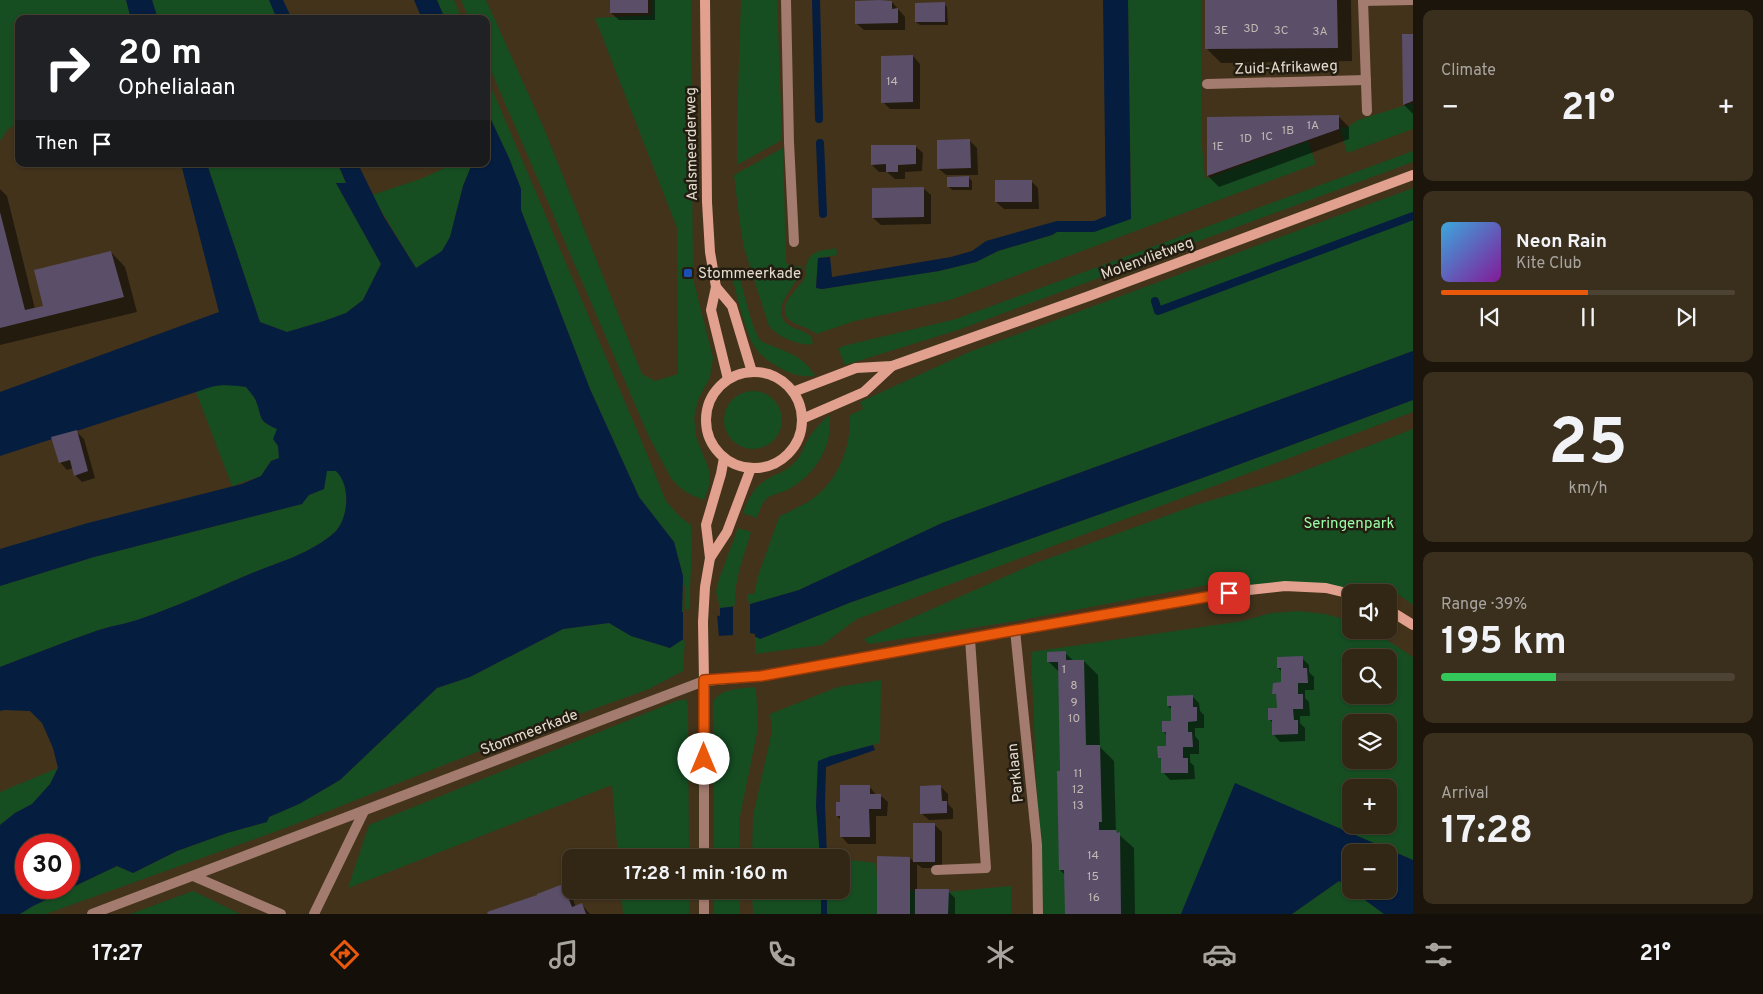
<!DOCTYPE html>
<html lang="en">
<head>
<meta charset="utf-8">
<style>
	:root { --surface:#322614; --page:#3a2e1d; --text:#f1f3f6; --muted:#a8a5a0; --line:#4d4334; --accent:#ea580c }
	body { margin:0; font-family:Overpass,sans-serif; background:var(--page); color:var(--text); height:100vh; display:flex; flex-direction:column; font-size:19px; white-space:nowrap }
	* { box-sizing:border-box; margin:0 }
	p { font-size:16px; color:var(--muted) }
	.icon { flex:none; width:28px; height:28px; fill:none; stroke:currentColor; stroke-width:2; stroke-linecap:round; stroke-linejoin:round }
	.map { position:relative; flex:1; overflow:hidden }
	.sheet { display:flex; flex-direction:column; gap:10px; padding:10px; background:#1c150b; width:350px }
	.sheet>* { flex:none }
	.guide { position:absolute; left:15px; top:15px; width:475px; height:152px; border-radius:10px; box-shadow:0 1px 4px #0004,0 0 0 1px var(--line); background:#202124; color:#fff; overflow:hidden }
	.buttons { position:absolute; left:1342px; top:584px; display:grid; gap:10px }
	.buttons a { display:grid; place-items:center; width:55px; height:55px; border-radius:10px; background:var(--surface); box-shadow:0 1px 4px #0004,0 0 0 1px var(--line); font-size:25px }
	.speed { position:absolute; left:15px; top:834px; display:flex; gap:10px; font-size:25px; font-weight:700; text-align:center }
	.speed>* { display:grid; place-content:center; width:65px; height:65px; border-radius:50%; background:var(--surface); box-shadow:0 1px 4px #0004,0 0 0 1px var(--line); line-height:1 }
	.speed .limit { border:8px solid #d22; background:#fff; color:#111 }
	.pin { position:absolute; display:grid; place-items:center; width:42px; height:42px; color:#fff; margin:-21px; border-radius:10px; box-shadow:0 2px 8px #0006 }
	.me { position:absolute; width:55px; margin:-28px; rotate:0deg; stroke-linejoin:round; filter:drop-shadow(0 0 4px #0008) }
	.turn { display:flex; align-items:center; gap:18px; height:105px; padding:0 20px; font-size:22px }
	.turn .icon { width:65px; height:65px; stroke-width:2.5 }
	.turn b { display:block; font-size:35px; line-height:42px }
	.then { display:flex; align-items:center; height:48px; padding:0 20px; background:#0003; gap:10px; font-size:19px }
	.big { font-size:38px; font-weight:700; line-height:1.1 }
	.sheet .tile { flex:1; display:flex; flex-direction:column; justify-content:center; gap:8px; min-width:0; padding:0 18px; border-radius:10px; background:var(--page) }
	.sheet .dial { align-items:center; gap:0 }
	.dial b { font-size:65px; line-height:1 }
	.song { display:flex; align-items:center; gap:15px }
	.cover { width:60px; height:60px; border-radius:8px; background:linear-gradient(135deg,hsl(200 70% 55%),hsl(290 70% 35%)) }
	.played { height:5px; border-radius:2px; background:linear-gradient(90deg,var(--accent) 50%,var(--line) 50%) }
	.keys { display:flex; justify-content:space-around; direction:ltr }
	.heat { display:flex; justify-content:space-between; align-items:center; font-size:28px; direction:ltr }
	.charge { height:8px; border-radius:4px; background:linear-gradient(90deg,#34c759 39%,var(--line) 0) }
	.trip { position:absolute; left:562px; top:849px; width:288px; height:50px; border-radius:10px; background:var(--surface); box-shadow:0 1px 4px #0004,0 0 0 1px var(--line); font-weight:700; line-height:50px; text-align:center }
	.menu { display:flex; height:80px; justify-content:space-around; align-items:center; background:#140f08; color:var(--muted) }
	.menu .icon { width:35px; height:35px }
	.menu .current { color:var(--accent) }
	.menu b { font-size:22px; color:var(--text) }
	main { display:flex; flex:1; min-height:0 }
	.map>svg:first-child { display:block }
</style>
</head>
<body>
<main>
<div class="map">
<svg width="1413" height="914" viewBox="0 0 1413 914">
	<rect width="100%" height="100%" fill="#43331b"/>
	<!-- green -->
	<g fill="#164e22" fill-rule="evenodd">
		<path d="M0,0H126L131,19H19V122L8,129L0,141Z"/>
		<path d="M152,0H269L277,19H158Z"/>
		<path d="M437,0H454L462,19H445Z"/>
		<path d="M461,0H486L545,131L642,374L655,381L678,374L677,228L595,18L652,15V0H691L693,278L713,358L710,377L698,400L694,417L696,436L709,470V486L704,500C690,495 680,490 671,478L649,437L486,59V19H469Z"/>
		<path d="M741,0H777L782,140L737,165V125Z"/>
		<path d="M1128,0H1201L1202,147L1205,179L1308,141L1316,164L950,300L855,321L816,334C808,326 791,325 786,316C780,302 798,289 804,279C809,269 802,264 813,254C818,250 829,250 836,248L837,255L818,258L816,288L822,289L939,271L976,262L998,251L1052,235L1057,232H1094L1131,198Z"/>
		<path d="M486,75L642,442L666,501L679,516L691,525L692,545L689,612H682L683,576L674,542L639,497L590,389L521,210V189L509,158L486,109Z"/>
		<path d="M1413,103V129L1347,153L1340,127L1346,128L1358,120Z"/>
		<path d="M783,148L786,262L791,267L802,266C800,284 769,306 786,323C793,329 803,330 811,336L813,344C799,346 778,337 769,326L744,248L740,225L734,175Z"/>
		<path d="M1413,151V162L958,330L845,365L838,348L847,345L956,319Z"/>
		<path d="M207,164H338L346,184L336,183L381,264L363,300L346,313L324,321L287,332L260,322Z"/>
		<path d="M453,164H472L463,186L450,237L442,251L416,268L372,195L423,178Z"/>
		<path d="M1413,188V351L942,523L799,590L747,605V594H754L758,576L778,520L780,516C790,511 799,507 808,502C838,483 851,448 850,415L863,409L860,402L969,352Z"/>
		<path d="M739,275C743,288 753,334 761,341C765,344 771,345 775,347C792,354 806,359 815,376C802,377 793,375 782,369C773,364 764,359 757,350C745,334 738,298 732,277Z"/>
		<path d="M230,384L246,387C249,391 254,396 256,401C263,419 257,420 277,429L279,458L271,461L261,476L232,486L196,392L214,385Z"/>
		<circle cx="753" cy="420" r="29"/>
		<path d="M1413,400V412L857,619L822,645L755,654V636L760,639L849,603L1205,477Z"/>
		<path d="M829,415C834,445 815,475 789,489C782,493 771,494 765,500C761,505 759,512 757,518L743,513C749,497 755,485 771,477C780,473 787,470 794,463C801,456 804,447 808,439C814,430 821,422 829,415Z"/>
		<path d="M1413,429V605L1392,590L1218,583L1016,621L869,644L864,639L1036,563L1196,505L1285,478Z"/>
		<path d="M326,471H336C351,485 349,519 334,533C311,553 280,562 252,573C215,589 178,606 140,619C126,624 110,626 96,631C64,642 32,655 0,667V586L94,557L302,504L309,495L324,489Z"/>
		<path d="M738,528L751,532C743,559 734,579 735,607L720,608L716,592L719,579Z"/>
		<path d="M1299,611L1325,614L1351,621V630H1372L1413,657V860L1235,784L1181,914H1042L1031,652L1243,621L1271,613ZM1351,658H1389V695H1351ZM1351,722H1389V760H1351ZM1351,788H1389V825H1351Z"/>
		<path d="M609,623L631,636L670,648L685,638L683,671L649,689L507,740L288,827L46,914H20L33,906L117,866L133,873L177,851L227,833L267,822L269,817L299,804L340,780L437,688L470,677L563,629Z"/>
		<path d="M881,680L880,743L831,756L818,762L816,806L820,857L752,858L753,816L772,731L770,714L838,687Z"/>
		<path d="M754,687L756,689L758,728L739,821V857H714L713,703C719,688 740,689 754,687Z"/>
		<path d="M686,699L688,706L689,857H618L612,785L348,888L369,825L676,701Z"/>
		<path d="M58,768L50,784L32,804L15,813L0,825V792Z"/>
		<path d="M841,859L876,863L879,914H827V890H841Z"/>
		<path d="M1339,881L1384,914H1292Z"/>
		<path d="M1011,886V914H907L906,890L935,893Z"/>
		<path d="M621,890H689V914H623Z"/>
		<rect x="714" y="890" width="26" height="24"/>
		<path d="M752,890H821V914H753Z"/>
		<path d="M193,891L240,914H130Z"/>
	</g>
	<!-- water -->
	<g fill="#051d3f" fill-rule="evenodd">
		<path d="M126,0H152L158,19H131Z"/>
		<path d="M269,0H283L292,19H277Z"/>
		<path d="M414,0H437L445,19H422Z"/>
		<path d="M1103,0H1128L1131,219L1094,232H1057L1052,235L998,251L976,262L939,271L822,289L816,288L818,258L830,257L832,277L951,257L972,251L986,241L1057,221H1094L1106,216Z"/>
		<path d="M486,109L509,158L521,189V210L590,389L639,497L674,542L683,576L682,612L720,616V608L747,605L799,590L942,523L1413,351V400L1205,477L849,603L760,639L750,634L685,638L670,648L631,636L609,623L563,629L470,677L437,688L340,780L299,804L269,817L267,822L227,833L177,851L133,873L117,866L33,906L20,914H0V825L15,813L32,804L50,784L58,768L53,748L42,723L30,711L4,710L0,711V667C32,655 64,642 96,631C110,626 126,624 140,619C178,606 215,589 252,573C280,562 311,553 334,533C349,519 351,485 336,471H327L324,489L309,495L302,504L94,557L0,586V549L88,523L242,484L261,476L271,461L279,458L278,446L273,439L277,429C257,420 263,419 256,401C254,396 249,391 246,387C225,384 216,384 196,392L0,456V392L219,312L181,164H207L260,322L287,332L324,321L346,313L363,300L381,264L336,183H346L338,164H358L384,217L416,268L442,251L450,237L463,186L472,164H486ZM26,845H69V888H26Z"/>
		<path d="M873,745L875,750L826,767L825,804L827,857H820L816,806L818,761L831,756Z"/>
		<path d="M1235,783L1413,860V914H1384L1339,881L1292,914H1181ZM1389,852V890H1351V852Z"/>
		<rect x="821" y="890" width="6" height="24"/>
	</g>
	<!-- pier -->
	<g fill="#43331b">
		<path d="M683,586H685V609L717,613L719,637L686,640L683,642Z"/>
		<path d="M750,601V633L755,634V639L750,637H733V605Z"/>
	</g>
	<!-- shadow -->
	<g fill="#0007">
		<path d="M611,0H655V20H619L611,13Z"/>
		<path d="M1206,0H1351L1352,61L1221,63L1207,49Z"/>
		<path d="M892,2L905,17V30H864L856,23Z"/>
		<path d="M944,4L947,7L948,25H920L916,22Z"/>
		<path d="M1403,35H1413V114L1404,105Z"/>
		<path d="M913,56L920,64V109H890L883,102Z"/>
		<path d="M1338,116L1349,127V139L1219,187L1208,176V118Z"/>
		<path d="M970,141L977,148L978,175H946L938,168Z"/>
		<path d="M915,146L923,153L922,171L905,172V179H895L887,172H879L872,165Z"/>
		<path d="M969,178L972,181V190H952L949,187Z"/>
		<path d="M1031,181L1038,188L1039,209H1004L996,202Z"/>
		<path d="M923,188L931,195V224L881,225L873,218Z"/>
		<path d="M0,189L7,196L35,309L44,307L111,252L125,267L137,312L0,345Z"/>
		<path d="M77,432L84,439L95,478L82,482L75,475L73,468L67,470L60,462Z"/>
		<path d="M1065,653L1074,661H1084L1098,675L1100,747L1114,761L1116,832L1134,848L1135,914H1066L1065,875L1060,870L1061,772L1059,672L1048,661Z"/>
		<path d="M1302,658L1309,665V672L1314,677V690H1305V698L1309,702L1310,716H1300V723L1305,728V741L1280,742L1273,734V723L1269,719L1278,709V697L1274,693L1282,684V672L1278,668Z"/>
		<path d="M1192,696L1199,703L1200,711L1204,715V728H1195V736L1199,741V754H1190V762L1194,766L1195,779L1170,780L1163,772V761L1159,757L1168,747L1167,736L1164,732L1173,722L1172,710L1168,706Z"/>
		<path d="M869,786L876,795H880L888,802L887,816H876V844H848L841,836V820L837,816L841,804Z"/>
		<path d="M941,787L948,794V804L953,809V819L929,820L921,813Z"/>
		<path d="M934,824L942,832V868H922L917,864V890L948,891L955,898V914H878L910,858L914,862L915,825Z"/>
		<path d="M563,885L570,892L576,907L582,905L590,914H489Z"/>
	</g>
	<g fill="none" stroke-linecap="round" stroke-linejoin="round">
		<!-- stream -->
		<g stroke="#051d3f" stroke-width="8">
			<path d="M816,0L819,119"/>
			<path d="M820,143L823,214"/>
			<path d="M1155,301L1158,311L1413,216"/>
		</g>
	</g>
	<!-- building -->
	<g fill="#5a4e68">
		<rect x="610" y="0" width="38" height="13"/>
		<path d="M879,0L892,1V9L898,8V23L855,24V1Z"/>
		<path d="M1205,0H1337L1338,48L1205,49Z"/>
		<path d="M945,2V22H915V3Z"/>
		<path d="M1402,34H1413V101L1403,105Z"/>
		<path d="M913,55V102L881,103V56Z"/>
		<path d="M1339,115V129L1207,176V117Z"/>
		<path d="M970,139L971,168L937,169V140Z"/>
		<path d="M871,145H916V164L898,165V172H886V164L871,165Z"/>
		<path d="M969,176V187H947V177Z"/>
		<rect x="995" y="180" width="37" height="22"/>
		<path d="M924,187V217L872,218V188Z"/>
		<path d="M0,212L25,310L43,306L34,270L111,251L124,297L0,328Z"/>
		<path d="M77,430L88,471L74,476L70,460L59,463L51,437Z"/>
		<path d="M1066,651V660H1084L1086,745H1100L1102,822H1099V830H1116L1117,833L1120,832L1121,914H1065L1064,870H1059L1057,771H1060L1058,662H1047V652Z"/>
		<path d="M1303,656V668H1307L1308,683H1298V694H1303V709H1293L1294,720H1298V734L1272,735V720H1268V708H1277L1276,694H1272L1273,683L1281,682V668H1277V657Z"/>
		<path d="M1193,695V707H1197V721L1188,722V732H1192L1193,747H1183V758H1188V773H1161V758H1158L1157,746H1166V732H1162V721H1171V706H1167V696Z"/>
		<path d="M840,785H870V794H881V809H869L870,837H840V816H836V802H840Z"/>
		<path d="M941,785L942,801H947V813L920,814V786Z"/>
		<rect x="913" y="823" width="22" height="39"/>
		<path d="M877,856L910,857V914H877Z"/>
		<path d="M563,884L572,907L582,903L586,914H488L487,912L537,895V894Z"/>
		<path d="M915,889H949L948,914H915Z"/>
	</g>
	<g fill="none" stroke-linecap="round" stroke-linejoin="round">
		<!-- lane -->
		<g stroke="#a37b6f" stroke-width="10">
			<path d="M1363,1L1413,0"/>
			<path d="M1207,84L1366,80"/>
			<path d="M936,870L986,868L970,639"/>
		</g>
		<!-- street -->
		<g stroke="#a37b6f" stroke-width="10">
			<path d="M786,0L789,142L794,242"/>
			<path d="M1363,0L1367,111"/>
			<path d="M1015,630L1037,845L1038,914"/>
			<path d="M193,876L281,914"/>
			<path d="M92,914L704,681V858"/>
			<path d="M314,914L364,811"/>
			<path d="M704,914V890"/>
		</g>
		<!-- secondary -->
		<g stroke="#e1a18e" stroke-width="10">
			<path d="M705,0L707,202L710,252L716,287L711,310L728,379"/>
			<path d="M716,287L732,306L752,372"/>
			<circle cx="754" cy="420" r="48"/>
			<path d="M793,392L856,368L892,366L1089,296L1413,175"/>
			<path d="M802,419L864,392L892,366"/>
			<path d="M724,458L721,474L706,525L710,558L705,587L703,622L704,681L761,676L1015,630L1249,590L1285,586L1326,588L1351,594"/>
			<path d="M710,558L727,532L751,468"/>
			<path d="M1389,610L1413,625"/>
		</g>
	</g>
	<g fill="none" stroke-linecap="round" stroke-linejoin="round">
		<defs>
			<path id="route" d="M704,759V680L761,676L1016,630L1229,593"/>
		</defs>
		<!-- route casing -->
		<use href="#route" stroke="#983908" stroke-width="12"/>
		<!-- route -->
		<use href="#route" stroke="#ea580c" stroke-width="9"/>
	</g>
	<!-- markers -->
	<rect fill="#1a4fb4" stroke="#231c11" stroke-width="2" x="683" y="268" width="10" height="10" rx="2.5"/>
	<g text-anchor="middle" stroke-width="5" stroke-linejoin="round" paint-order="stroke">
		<!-- number labels -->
		<g font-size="12" fill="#c3b8b4">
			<text x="1251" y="32">3D</text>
			<text x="1221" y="34">3E</text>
			<text x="1281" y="34">3C</text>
			<text x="1320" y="35">3A</text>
			<text x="892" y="85">14</text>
			<text x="1313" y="129">1A</text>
			<text x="1288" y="134">1B</text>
			<text x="1267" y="140">1C</text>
			<text x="1246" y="142">1D</text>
			<text x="1218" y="150">1E</text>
			<text x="1064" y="673">1</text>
			<text x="1074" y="689">8</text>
			<text x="1074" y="706">9</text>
			<text x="1074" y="722">10</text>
			<text x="1078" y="777">11</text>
			<text x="1078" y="793">12</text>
			<text x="1078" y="809">13</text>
			<text x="1093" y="859">14</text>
			<text x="1093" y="880">15</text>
			<text x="1094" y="901">16</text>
		</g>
		<!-- street labels -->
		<g font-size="15" fill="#e6dcce" stroke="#231c11">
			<text transform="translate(1286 67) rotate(-2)" y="5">Zuid-Afrikaweg</text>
			<text transform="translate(691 144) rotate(-91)" y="5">Aalsmeerderweg</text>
			<text transform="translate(1147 258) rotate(-20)" y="5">Molenvlietweg</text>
			<text transform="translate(529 732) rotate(-21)" y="5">Stommeerkade</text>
			<text transform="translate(1015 773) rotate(-96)" y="5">Parklaan</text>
		</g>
		<!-- poi labels -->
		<g font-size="15" fill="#e6dcce" stroke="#231c11" text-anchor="start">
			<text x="698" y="278">Stommeerkade</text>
		</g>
		<!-- park labels -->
		<g font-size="15" fill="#9bfda7" stroke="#231c11">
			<text x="1349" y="528">Seringenpark</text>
		</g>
	</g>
</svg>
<div class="buttons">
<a><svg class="icon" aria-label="sound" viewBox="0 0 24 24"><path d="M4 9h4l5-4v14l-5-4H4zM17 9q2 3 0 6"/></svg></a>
<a><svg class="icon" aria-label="search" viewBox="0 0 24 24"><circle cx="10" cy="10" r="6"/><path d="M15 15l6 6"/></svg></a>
<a><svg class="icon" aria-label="layers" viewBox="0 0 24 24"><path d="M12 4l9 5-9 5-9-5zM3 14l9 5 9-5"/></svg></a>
<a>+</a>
<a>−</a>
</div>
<div class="speed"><div class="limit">30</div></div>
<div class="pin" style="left:1229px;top:593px;background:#d93025"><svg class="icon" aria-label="arrive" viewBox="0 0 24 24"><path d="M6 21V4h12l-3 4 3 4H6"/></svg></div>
<svg class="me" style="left:704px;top:759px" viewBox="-20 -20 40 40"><circle r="19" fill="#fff"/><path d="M0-13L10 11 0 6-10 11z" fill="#ea580c"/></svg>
<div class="trip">17:28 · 1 min · 160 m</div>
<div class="guide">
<div class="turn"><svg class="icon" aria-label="right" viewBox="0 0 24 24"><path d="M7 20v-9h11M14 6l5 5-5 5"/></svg><div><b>20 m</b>Ophelialaan</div></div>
<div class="then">Then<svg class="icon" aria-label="arrive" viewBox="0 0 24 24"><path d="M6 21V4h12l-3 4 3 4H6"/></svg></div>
</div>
</div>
<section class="sheet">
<div class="tile"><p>Climate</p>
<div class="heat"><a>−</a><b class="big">21°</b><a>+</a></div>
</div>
<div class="tile">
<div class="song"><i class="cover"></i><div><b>Neon Rain</b><p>Kite Club</p></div></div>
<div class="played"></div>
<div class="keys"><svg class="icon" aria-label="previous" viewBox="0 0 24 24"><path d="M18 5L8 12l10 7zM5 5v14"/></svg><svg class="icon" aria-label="pause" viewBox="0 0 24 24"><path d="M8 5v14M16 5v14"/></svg><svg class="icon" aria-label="next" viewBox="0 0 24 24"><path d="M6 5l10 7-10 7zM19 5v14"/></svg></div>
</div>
<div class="tile dial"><b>25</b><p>km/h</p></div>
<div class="tile"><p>Range · 39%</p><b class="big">195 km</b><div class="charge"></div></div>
<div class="tile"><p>Arrival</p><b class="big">17:28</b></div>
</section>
</main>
<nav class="menu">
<b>17:27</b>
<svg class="icon current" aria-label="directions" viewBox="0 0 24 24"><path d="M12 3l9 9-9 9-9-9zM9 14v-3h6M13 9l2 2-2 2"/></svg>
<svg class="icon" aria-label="music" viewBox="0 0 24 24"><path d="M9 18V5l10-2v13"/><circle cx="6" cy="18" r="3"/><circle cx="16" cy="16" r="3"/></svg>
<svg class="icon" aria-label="phone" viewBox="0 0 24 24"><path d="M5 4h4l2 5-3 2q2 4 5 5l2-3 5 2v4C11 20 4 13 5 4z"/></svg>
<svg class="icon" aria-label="climate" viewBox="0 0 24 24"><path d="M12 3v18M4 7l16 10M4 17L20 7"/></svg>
<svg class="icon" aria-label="car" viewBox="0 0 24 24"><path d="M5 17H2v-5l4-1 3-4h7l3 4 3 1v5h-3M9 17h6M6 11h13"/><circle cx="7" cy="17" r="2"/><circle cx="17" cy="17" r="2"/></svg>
<svg class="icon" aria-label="filters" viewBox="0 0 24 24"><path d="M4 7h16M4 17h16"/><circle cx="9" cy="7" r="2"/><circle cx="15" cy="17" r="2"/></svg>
<b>21°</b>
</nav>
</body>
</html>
